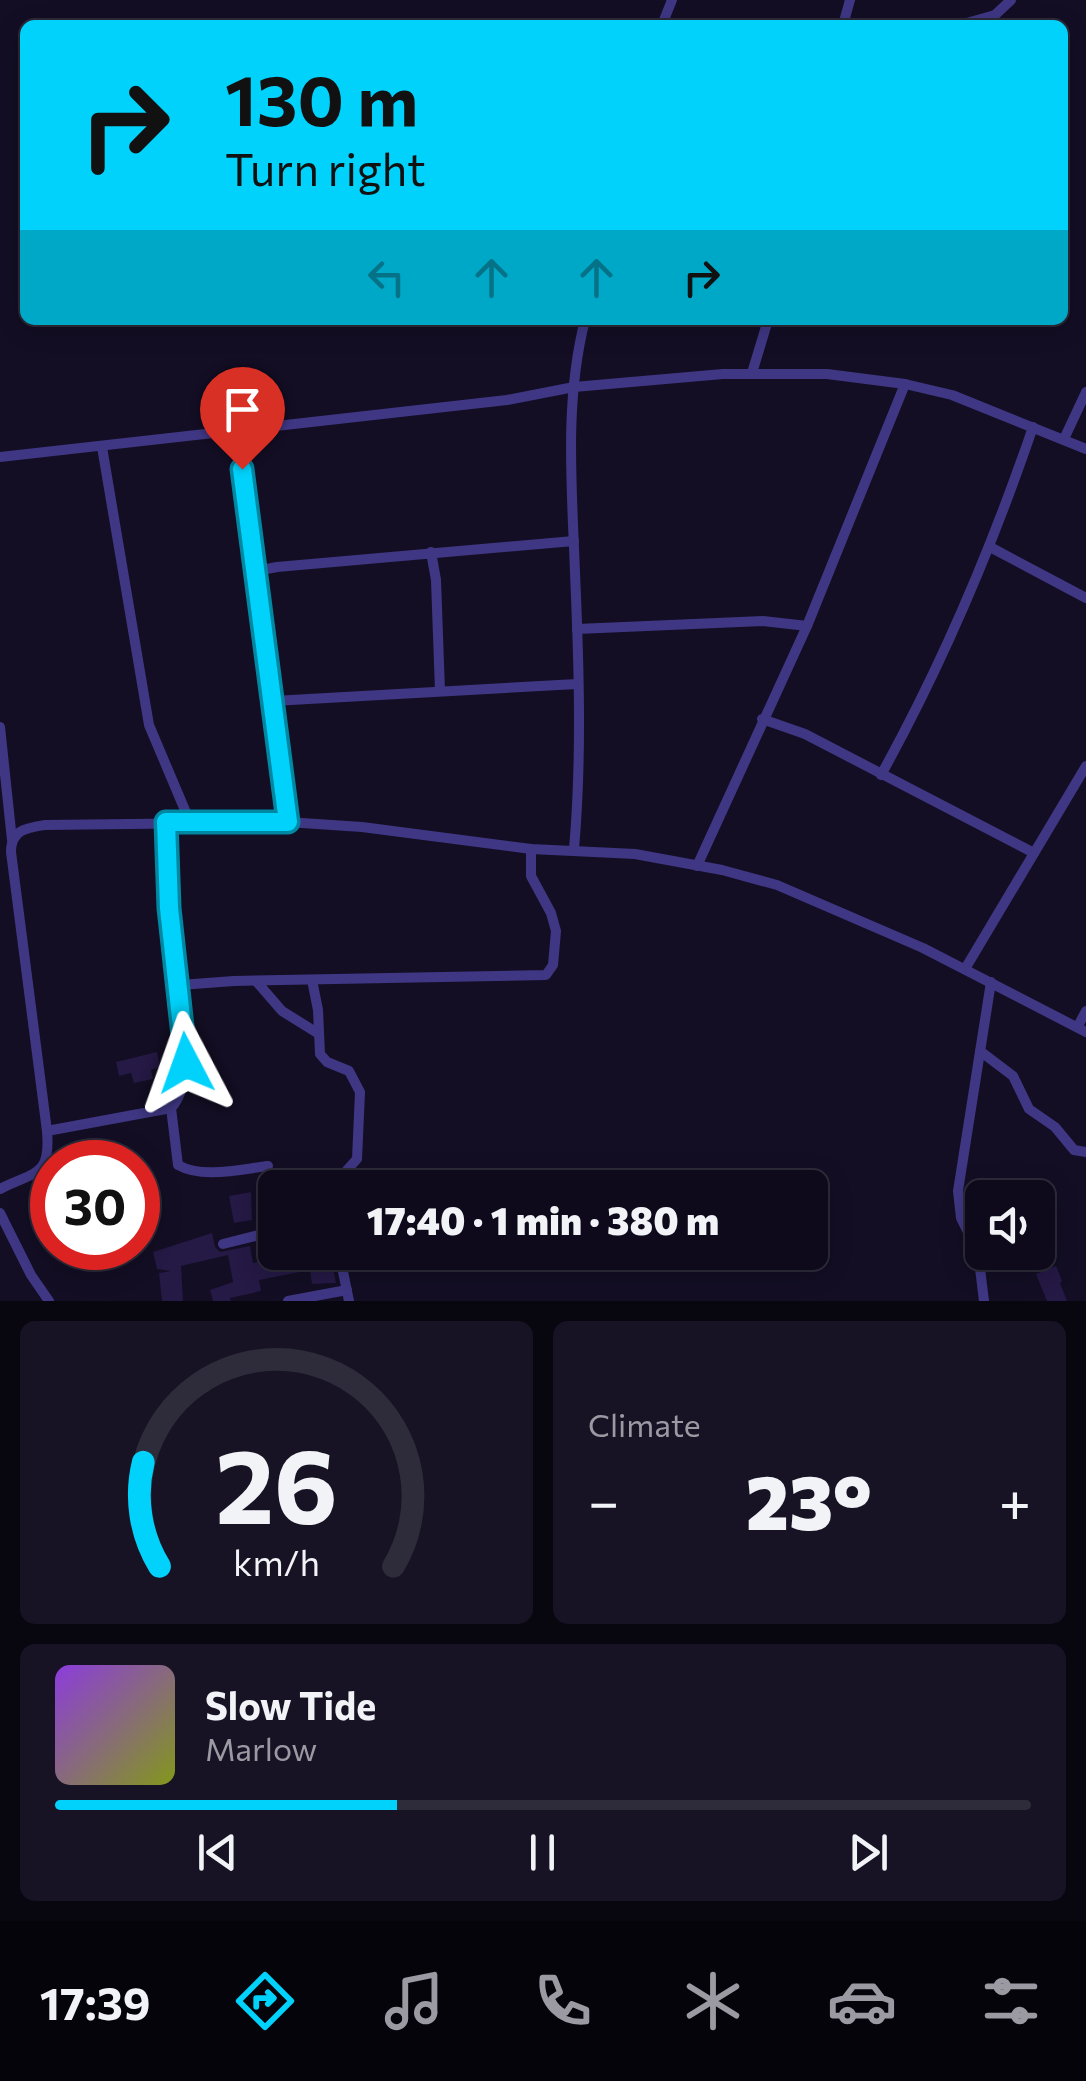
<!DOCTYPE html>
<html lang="en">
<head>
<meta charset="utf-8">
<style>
	:root { --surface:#0e0a1b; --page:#171324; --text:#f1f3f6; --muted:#9b9aa3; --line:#2e2b3a; --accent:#00d2fb }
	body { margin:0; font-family:Commissioner,sans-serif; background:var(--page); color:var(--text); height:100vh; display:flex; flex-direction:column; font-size:38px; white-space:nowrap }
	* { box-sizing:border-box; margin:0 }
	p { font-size:32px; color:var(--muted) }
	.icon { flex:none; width:55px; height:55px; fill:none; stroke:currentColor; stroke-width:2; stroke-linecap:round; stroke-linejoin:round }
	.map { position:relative; height:1301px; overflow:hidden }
	.drawer { display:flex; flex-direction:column; gap:20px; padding:20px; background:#08060f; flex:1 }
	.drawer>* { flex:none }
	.hud { position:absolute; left:20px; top:20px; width:1048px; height:305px; border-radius:15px; box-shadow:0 5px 25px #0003,0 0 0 2px var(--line); background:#00d2fb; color:#111; overflow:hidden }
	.buttons { position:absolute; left:965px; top:1180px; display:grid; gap:20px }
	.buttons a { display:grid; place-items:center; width:90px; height:90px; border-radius:15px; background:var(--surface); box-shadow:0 5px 25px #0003,0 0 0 2px var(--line); font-size:50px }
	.speed { position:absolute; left:30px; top:1140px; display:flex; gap:20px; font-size:50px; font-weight:700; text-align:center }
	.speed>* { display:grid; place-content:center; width:130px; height:130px; border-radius:50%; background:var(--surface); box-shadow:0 5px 25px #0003,0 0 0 2px var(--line); line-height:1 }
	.speed .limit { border:15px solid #d22; background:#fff; color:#111 }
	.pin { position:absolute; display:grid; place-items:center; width:85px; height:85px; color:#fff; margin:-102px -42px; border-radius:50% 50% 50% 0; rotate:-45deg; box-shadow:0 0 10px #0007 }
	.pin .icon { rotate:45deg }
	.me { position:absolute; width:110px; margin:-55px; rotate:356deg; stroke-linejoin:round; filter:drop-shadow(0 0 8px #0008) }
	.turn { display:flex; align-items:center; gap:35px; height:210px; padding:0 40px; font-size:45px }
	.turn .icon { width:130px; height:130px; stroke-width:2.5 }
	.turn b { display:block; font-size:70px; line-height:85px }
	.lanes { display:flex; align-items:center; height:95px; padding:0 40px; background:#0003; justify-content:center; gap:50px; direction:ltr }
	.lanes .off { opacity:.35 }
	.big { font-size:75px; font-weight:800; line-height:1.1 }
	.drawer .card { flex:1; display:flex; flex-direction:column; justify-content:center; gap:15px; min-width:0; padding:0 35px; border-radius:15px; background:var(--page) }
	.drawer .dial { align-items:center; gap:0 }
	.dial svg { height:260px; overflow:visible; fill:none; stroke:var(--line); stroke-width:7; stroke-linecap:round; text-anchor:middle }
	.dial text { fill:var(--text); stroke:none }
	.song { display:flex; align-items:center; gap:30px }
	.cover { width:120px; height:120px; border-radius:15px; background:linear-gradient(135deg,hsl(270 70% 55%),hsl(70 70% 35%)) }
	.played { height:10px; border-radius:5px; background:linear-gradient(90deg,var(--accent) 35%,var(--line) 35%) }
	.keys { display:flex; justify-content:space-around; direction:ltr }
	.heat { display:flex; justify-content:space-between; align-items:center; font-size:55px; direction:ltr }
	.drawer .tiles { flex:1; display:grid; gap:20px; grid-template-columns:1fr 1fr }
	.card:last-child { grid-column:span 2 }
	.trip { position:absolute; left:258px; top:1170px; width:570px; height:100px; border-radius:15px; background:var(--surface); box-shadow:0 5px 25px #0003,0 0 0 2px var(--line); font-weight:800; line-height:100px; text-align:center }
	.menu { display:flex; height:160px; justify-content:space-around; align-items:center; background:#06040b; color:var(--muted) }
	.menu .icon { width:70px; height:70px }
	.menu .active { color:var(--accent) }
	.menu b { font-size:45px; color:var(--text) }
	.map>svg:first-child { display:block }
</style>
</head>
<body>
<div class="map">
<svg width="1086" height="1301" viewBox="0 0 1086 1301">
	<rect width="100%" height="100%" fill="#130e24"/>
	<!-- building -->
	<g fill="#251945">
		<path d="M157,1052L160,1067L151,1070L153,1079L134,1083L131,1073L119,1076L116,1062Z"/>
		<path d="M251,1192L252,1220L234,1223L229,1196Z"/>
		<path d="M212,1233L215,1247L220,1252L250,1246L253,1263L273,1259L272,1252H295L296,1258L326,1255L327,1263H332L336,1283L312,1284L310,1270L259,1280L261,1291L230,1298L231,1301H213L210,1290L233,1282L228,1255L181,1266L183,1301H162L159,1273L171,1271L157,1269L153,1252Z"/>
		<path d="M1056,1266L1062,1281L1060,1283L1067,1301H1047L1036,1274Z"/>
	</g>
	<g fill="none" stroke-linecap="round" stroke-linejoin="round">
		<!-- minor -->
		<g stroke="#3f3784" stroke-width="10">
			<path d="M963,24L995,15L1011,0"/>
			<path d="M662,25L672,0"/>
			<path d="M843,25L850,0"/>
			<path d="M752,373L768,320"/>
			<path d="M236,430L287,822"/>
			<path d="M1064,439L1086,392"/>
			<path d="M102,447L149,725L190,822"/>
			<path d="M0,457L507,400L574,387L723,374H827L905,384L952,395L1086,449"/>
			<path d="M990,547L1086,598"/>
			<path d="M431,552L436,580L440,691"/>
			<path d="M256,571L277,567L574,541"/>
			<path d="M577,629L763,621L807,626"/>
			<path d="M273,701L577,684"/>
			<path d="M762,719L805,734L1034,853"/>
			<path d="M0,727L12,840"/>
			<path d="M881,775C943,663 992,547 1033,427"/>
			<path d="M574,849C582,758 579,664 575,573C572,488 564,402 585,320"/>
			<path d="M697,866L807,626L905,384"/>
			<path d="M965,969L1086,766"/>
			<path d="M312,980L318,1010L320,1054L327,1062L349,1071L360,1092L357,1159L339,1179L335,1188"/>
			<path d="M256,981L282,1011L319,1034"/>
			<path d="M180,985L234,981L546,975L553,965L556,931L551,913L531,876V849"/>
			<path d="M1078,1026L1086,1011"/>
			<path d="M980,1051L1013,1076L1029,1109L1055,1127L1074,1150L1086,1152"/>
			<path d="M171,1108L178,1165C202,1179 242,1169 268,1166"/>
			<path d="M47,1131L171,1108C203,1079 173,951 169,908C167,879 167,850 166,821"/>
			<path d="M0,1189C34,1171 51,1178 47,1131L11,852C11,830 26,828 45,825L287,822L362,827L531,849L635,854L722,870L777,885L923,948L1086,1032"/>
			<path d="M0,1213L31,1275L49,1301"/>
			<path d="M223,1244L275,1231"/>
			<path d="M339,1252L349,1301"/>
			<path d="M288,1301L347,1290"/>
			<path d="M984,1301L978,1252L961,1218L958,1191L991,982"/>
		</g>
	</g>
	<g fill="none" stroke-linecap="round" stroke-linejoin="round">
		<defs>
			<path id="route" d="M186,1063L169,908L166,822H288L242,469"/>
		</defs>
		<!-- route casing -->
		<use href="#route" stroke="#0088a3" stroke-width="25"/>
		<!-- route -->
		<use href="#route" stroke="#00d2fb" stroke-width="18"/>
	</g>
</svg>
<div class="buttons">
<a><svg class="icon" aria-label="sound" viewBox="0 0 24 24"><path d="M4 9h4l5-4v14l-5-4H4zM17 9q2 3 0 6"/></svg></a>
</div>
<div class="speed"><div class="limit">30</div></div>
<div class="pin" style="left:242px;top:469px;background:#d93025"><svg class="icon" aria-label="arrive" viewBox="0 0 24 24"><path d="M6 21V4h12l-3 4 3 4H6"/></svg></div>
<svg class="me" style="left:186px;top:1063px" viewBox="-20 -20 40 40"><path d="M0-17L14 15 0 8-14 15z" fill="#00d2fb" stroke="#fff" stroke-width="4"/></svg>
<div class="trip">17:40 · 1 min · 380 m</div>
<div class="hud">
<div class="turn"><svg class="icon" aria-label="right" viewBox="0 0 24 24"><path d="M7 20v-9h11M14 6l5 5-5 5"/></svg><div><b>130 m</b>Turn right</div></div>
<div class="lanes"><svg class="icon off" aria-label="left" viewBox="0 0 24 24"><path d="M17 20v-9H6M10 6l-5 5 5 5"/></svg><svg class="icon off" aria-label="ahead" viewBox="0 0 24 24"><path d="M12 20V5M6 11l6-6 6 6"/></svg><svg class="icon off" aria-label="ahead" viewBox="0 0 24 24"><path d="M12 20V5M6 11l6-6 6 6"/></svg><svg class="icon" aria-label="right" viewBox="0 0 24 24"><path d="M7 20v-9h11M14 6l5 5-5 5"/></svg></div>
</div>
</div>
<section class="drawer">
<div class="tiles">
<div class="card dial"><svg viewBox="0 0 100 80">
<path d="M14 69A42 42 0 1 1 86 69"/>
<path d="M14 69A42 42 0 0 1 9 37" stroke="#00d2fb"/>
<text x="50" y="56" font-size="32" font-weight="700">26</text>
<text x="50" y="72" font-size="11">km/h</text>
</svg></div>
<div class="card"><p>Climate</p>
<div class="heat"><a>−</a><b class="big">23°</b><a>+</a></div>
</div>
<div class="card">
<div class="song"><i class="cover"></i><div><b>Slow Tide</b><p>Marlow</p></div></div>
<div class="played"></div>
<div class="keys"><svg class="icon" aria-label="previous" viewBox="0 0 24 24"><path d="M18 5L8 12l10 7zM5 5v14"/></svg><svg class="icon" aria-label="pause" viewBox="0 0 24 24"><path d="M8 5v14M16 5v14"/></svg><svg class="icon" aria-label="next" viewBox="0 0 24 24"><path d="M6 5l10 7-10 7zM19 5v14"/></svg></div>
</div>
</div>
</section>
<nav class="menu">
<b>17:39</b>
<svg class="icon active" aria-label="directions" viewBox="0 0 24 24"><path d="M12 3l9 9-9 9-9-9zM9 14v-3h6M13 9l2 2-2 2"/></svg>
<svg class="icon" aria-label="music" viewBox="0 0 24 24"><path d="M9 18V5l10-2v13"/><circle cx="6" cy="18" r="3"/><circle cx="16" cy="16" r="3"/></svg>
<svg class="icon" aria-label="phone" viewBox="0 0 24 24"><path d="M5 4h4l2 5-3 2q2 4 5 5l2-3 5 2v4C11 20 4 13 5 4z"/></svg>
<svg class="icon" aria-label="climate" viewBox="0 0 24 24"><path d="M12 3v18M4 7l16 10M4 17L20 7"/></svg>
<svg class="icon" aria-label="car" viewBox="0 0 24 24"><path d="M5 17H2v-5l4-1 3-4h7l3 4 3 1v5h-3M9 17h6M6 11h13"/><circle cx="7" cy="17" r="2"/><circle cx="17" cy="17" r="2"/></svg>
<svg class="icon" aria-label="filters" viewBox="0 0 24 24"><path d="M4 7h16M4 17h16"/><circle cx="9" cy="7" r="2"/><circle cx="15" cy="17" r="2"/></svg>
</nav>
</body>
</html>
